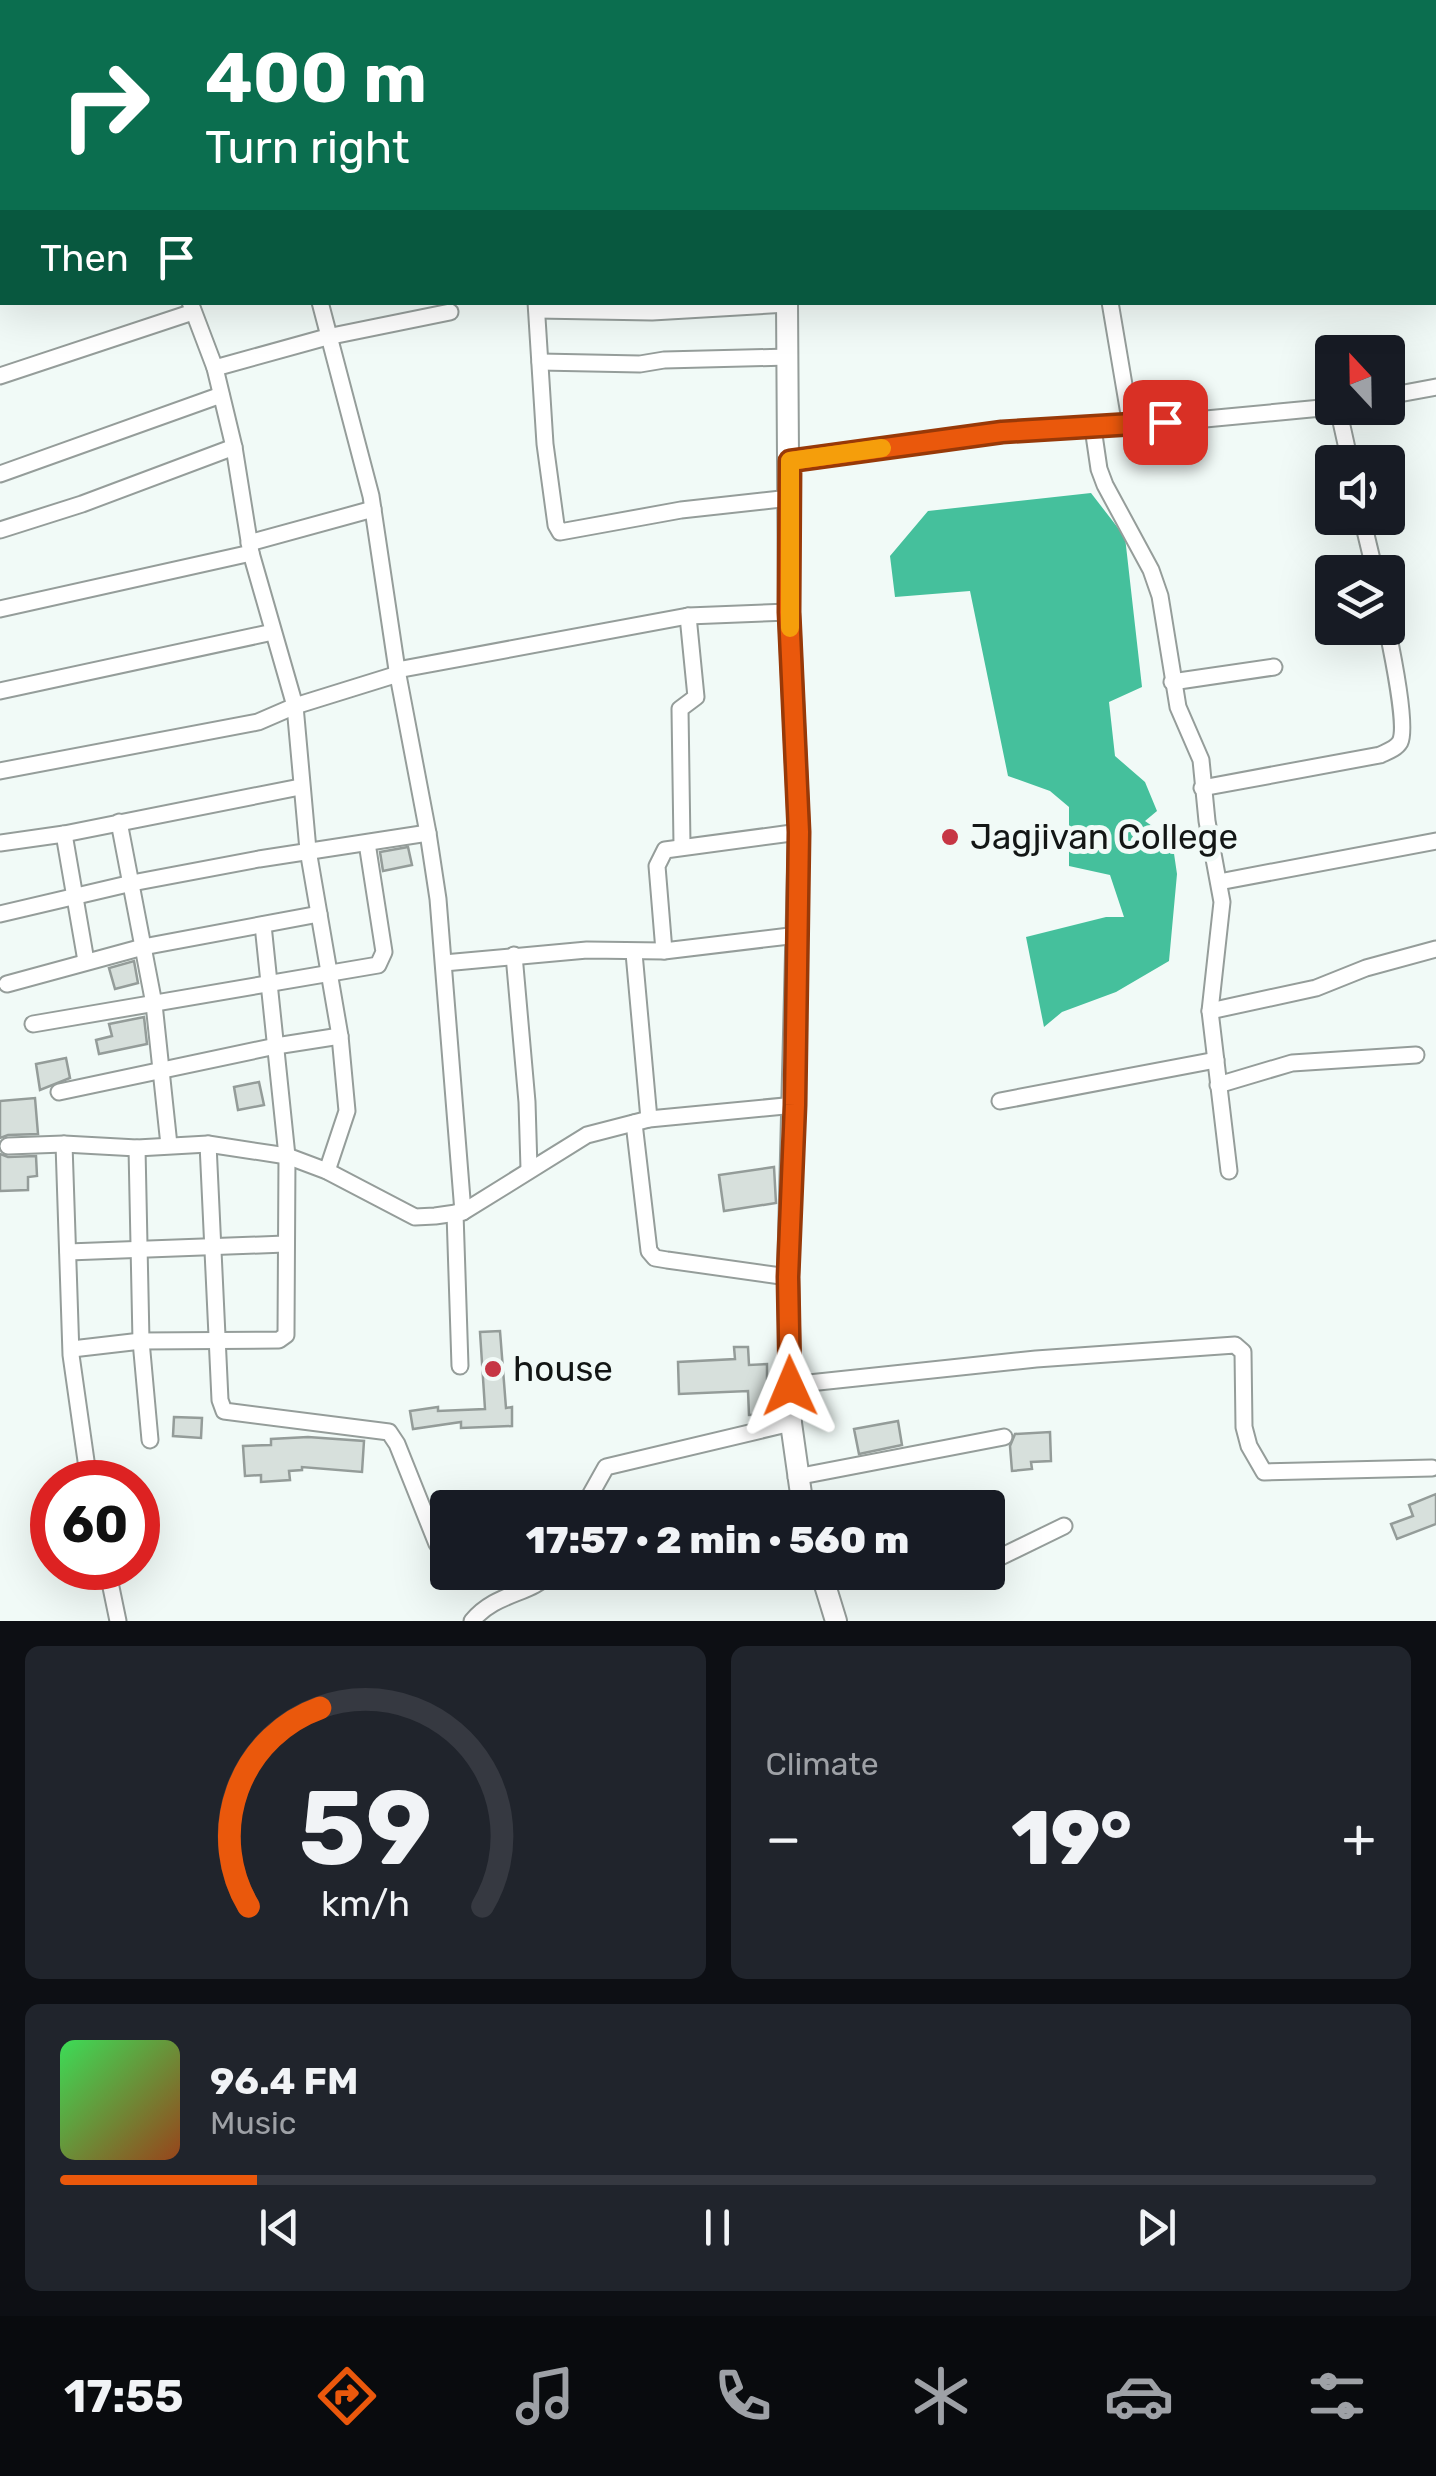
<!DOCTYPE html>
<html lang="en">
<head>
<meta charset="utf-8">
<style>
	:root { --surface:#171b24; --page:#20242c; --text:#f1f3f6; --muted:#9ea1a6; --line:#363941; --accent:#ea580c }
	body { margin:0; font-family:Rubik,sans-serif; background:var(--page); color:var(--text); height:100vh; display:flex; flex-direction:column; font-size:38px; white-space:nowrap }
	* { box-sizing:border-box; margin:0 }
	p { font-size:32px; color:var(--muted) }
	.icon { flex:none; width:55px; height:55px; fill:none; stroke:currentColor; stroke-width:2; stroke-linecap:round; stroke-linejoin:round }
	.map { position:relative; height:1621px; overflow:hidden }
	.panel { display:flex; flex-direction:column; gap:25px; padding:25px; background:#0d0f14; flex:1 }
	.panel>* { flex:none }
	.guide { position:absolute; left:0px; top:0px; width:1438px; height:305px; box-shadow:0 10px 40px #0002; background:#0b6e4f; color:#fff; overflow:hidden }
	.needle { width:65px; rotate:338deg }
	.buttons { position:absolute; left:1315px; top:335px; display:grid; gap:20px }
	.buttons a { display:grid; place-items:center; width:90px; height:90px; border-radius:10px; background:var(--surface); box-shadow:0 10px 40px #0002; font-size:50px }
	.speed { position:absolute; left:30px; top:1460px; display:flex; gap:20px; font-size:50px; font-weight:700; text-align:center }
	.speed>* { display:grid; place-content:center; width:130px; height:130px; border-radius:50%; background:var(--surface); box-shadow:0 10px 40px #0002; line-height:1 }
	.speed .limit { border:15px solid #d22; background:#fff; color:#111 }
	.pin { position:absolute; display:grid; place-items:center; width:85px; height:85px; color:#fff; margin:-42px; border-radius:20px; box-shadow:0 5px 15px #0006 }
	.me { position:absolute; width:110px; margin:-55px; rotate:359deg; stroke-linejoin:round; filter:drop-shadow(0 0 8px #0008) }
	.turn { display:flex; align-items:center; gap:35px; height:210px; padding:0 40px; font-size:45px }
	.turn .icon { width:130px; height:130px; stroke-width:2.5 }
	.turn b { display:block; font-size:70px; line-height:85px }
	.then { display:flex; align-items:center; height:95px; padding:0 40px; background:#0003; gap:20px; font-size:38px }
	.big { font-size:75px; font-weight:800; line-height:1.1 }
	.panel .tile { flex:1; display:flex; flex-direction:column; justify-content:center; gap:15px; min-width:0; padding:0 35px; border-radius:15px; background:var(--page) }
	.panel .dial { align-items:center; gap:0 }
	.dial svg { height:260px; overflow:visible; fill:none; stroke:var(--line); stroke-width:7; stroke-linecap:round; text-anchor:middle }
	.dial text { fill:var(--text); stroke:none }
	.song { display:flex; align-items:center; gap:30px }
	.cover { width:120px; height:120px; border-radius:15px; background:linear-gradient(135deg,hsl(130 70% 55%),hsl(20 70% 35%)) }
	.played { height:10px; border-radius:5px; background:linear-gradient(90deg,var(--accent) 15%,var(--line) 15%) }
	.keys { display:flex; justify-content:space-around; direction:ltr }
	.heat { display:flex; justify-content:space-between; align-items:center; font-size:55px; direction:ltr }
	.panel .tiles { flex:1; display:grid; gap:25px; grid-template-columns:1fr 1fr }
	.tile:last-child { grid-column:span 2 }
	.trip { position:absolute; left:430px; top:1490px; width:575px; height:100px; border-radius:10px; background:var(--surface); box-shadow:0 10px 40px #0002; font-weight:800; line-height:100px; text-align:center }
	.dock { display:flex; height:160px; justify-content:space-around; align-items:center; background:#090b0e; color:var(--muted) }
	.dock .icon { width:70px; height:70px }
	.dock .selected { color:var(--accent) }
	.dock b { font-size:45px; color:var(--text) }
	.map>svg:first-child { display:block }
</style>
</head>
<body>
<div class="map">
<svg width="1436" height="1621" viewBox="0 0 1436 1621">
	<rect width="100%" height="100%" fill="#f1faf7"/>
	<!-- water -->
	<path fill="#45c09c" d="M1091,493L1125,537L1142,687L1109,702L1115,756L1145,782L1157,811L1145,821L1172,840L1177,874L1169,961L1116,992L1062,1012L1044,1027L1026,937L1106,917H1124L1110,875L1069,866V807L1050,791L1008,776L970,591L895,597L890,556L928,511Z"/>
	<!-- building -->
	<g fill="#d7e0dc" stroke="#949c99" stroke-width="2.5">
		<path d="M408,847L412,865L383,871L380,852Z"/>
		<path d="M134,961L138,983L115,989L109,968Z"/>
		<path d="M144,1017L147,1044L99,1054L96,1040L112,1036L109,1024Z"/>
		<path d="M66,1058L70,1078L40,1090L36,1064Z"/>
		<path d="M259,1082L264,1105L238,1110L234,1087Z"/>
		<path d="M35,1098L38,1134L8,1135L0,1138V1101Z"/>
		<path d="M0,1154L8,1157L36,1156L37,1176L28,1177V1190L0,1191Z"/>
		<path d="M774,1167L776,1203L724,1211L719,1175Z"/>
		<path d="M500,1331L506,1408L512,1407V1426L461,1428V1422L413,1429L410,1411L438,1407V1411L485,1409L480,1332Z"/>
		<path d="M734,1347H748L749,1365L767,1364V1379L776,1378L777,1414L749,1415L748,1391L679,1394L678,1362L735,1359Z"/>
		<path d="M174,1417L202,1418L201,1438L173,1436Z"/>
		<path d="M898,1421L902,1445L859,1454L854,1429Z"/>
		<path d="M1050,1432L1051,1461L1031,1462L1032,1469L1012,1471L1010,1446L1015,1434Z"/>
		<path d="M308,1437L364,1441L362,1472L302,1467V1470L289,1471L290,1480L261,1482V1475L245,1476L243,1446L271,1445V1439Z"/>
		<path d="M1436,1494V1524L1397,1539L1391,1524L1413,1516L1409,1505Z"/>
	</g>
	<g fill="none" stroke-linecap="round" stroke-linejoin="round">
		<defs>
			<g id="minor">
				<path d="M119,0L120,2"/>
				<path d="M273,0V2"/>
				<path d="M488,0V2"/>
				<path d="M612,0L613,2"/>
				<path d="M1062,0L1063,2"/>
				<path d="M1189,2L1207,0"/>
				<path d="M0,161H2"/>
				<path d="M0,264L2,263"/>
				<path d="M190,302L215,368L234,447L251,553L295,706L308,850L340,1036L347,1111L327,1171"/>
				<path d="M320,302L371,496L397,670L428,833L438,899L463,1212"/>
				<path d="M536,302L545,444L556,525L560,532L681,510L790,498"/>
				<path d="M1110,302L1131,426"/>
				<path d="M537,310L652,312L787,304"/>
				<path d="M540,362L640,364L664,360L788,357"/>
				<path d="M215,368L327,337L450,312"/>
				<path d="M0,376L193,312"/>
				<path d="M1388,396L1436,387"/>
				<path d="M1338,408L1350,462"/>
				<path d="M1093,428L1099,469L1105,485L1151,570L1160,596L1178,707L1201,760L1207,821L1222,902L1210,1011L1229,1171"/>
				<path d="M790,461L1002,432L1131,426L1332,407"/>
				<path d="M0,474L221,395"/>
				<path d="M1362,518L1375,572"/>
				<path d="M0,530L82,504L234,447"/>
				<path d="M249,543L373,509"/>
				<path d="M0,609L251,553"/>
				<path d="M397,670L688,616L789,612"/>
				<path d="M1172,682L1274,667"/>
				<path d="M0,691L273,632"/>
				<path d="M0,771L258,722L295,706L398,674"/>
				<path d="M1202,788L1380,755C1386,752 1396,749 1400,742C1408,727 1391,647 1387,628"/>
				<path d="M119,822L154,1004L169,1145"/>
				<path d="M64,834L86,961"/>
				<path d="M0,843L64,834L300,787"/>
				<path d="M682,845L680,709L696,697L688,616"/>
				<path d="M1219,882L1436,841"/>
				<path d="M0,914L132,883L259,859L428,833"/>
				<path d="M664,951L657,866L665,850L799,832"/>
				<path d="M634,953L649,1119"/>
				<path d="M514,955L527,1102L529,1169"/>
				<path d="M444,963L587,950L664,951L798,935"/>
				<path d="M7,984L143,947L319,914"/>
				<path d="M1210,1011L1316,988L1366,968L1436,949"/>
				<path d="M33,1024L378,965L384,952L367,843"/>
				<path d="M1218,1085L1292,1063L1416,1055"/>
				<path d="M59,1092L276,1046L340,1036"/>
				<path d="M1000,1101L1216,1060"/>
				<path d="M634,1123L649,1251L655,1258L667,1260L788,1277"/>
				<path d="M64,1144L71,1355L89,1482"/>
				<path d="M208,1144L220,1400L224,1411L389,1432L397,1444L437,1544"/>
				<path d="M8,1146L64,1144L137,1148L208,1144L287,1156L327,1171L415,1217L435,1216L463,1212L587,1135L649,1119L795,1105"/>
				<path d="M137,1148L141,1341L150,1440"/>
				<path d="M455,1213L460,1366"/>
				<path d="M68,1252L285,1244"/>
				<path d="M72,1349L141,1341L279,1340L286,1335L287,1156L263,925"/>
				<path d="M790,1385L1036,1359L1235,1345L1243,1352L1244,1427L1249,1446L1264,1472L1432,1468"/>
				<path d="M796,1477L1004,1437"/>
				<path d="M583,1508L606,1467L791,1423"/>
				<path d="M988,1563L1064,1526"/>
				<path d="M107,1568L118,1621"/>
				<path d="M472,1621C497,1591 533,1595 550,1572"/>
			</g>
			<g id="major">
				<path d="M781,0V2"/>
				<path d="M787,302L789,612L799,832L788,1277L791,1423L803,1508"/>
				<path d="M821,1572L836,1621"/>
			</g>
		</defs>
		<!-- minor casing -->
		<use href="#minor" stroke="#959d9a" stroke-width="19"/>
		<!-- major casing -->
		<use href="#major" stroke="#959d9a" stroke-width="24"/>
		<!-- minor -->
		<use href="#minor" stroke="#fff" stroke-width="15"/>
		<!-- major -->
		<use href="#major" stroke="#fff" stroke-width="20"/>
	</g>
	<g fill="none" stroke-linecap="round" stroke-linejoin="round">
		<defs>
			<path id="route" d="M790,1386L788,1277L795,1105L799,832L789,612L790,461L1002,432L1165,422"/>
		</defs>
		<!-- route casing -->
		<use href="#route" stroke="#983908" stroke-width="25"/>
		<!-- route -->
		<use href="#route" stroke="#ea580c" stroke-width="18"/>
		<!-- slow -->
		<path stroke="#f59e0b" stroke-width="18" d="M790,628V461L882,448"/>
	</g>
	<!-- markers -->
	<g fill="#c63644" stroke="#f1faf7" stroke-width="4">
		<circle cx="950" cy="837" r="10"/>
		<circle cx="493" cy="1369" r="10"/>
	</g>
	<g text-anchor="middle" stroke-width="10" stroke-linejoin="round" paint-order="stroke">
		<!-- poi labels -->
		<g font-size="35" fill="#131615" stroke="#f1faf7" text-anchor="start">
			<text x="970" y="849">Jagjivan College</text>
			<text x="513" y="1381">house</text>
		</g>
	</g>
</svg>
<div class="buttons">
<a><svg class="needle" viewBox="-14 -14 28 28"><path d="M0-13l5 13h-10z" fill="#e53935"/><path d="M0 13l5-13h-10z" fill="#9ea1a6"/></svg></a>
<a><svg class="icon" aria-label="sound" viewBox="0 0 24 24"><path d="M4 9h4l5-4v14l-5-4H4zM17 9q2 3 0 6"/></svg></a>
<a><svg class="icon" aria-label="layers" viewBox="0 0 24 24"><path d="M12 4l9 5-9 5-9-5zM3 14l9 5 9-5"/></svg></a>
</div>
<div class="speed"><div class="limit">60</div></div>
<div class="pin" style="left:1165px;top:422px;background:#d93025"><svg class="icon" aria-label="arrive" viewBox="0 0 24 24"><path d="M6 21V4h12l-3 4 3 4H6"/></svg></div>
<svg class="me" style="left:790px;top:1386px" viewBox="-20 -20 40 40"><path d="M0-17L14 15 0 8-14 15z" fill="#ea580c" stroke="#fff" stroke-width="4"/></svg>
<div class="trip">17:57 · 2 min · 560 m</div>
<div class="guide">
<div class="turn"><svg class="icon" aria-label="right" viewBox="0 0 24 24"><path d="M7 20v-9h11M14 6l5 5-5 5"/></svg><div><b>400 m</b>Turn right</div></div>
<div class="then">Then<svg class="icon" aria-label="arrive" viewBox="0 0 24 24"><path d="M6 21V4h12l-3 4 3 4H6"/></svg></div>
</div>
</div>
<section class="panel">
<div class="tiles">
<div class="tile dial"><svg viewBox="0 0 100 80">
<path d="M14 69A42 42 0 1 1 86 69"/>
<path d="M14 69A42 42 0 0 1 36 8" stroke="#ea580c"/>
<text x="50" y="56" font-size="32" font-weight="700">59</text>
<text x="50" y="72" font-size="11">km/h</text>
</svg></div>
<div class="tile"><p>Climate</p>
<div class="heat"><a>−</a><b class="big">19°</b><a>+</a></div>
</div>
<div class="tile">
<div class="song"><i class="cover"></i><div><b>96.4 FM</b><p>Music</p></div></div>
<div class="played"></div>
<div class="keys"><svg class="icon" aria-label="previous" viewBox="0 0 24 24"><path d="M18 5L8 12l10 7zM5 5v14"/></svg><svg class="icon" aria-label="pause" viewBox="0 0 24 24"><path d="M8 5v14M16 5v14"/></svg><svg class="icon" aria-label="next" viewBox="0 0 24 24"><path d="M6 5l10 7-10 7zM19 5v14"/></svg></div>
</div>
</div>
</section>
<nav class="dock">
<b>17:55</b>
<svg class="icon selected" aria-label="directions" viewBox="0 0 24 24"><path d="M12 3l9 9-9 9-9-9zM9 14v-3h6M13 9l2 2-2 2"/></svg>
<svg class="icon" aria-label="music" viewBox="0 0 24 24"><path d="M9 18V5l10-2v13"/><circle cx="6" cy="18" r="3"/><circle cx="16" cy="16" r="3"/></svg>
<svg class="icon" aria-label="phone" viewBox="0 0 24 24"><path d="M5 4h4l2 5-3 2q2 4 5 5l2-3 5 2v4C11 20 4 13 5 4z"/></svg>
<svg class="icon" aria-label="climate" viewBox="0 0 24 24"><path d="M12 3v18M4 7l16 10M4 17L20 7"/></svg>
<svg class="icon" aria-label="car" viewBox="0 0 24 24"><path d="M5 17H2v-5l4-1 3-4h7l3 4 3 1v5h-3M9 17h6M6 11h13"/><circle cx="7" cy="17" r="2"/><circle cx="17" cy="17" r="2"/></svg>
<svg class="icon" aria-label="filters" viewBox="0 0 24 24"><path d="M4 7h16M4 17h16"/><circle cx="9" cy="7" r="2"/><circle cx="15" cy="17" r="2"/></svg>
</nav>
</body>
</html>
